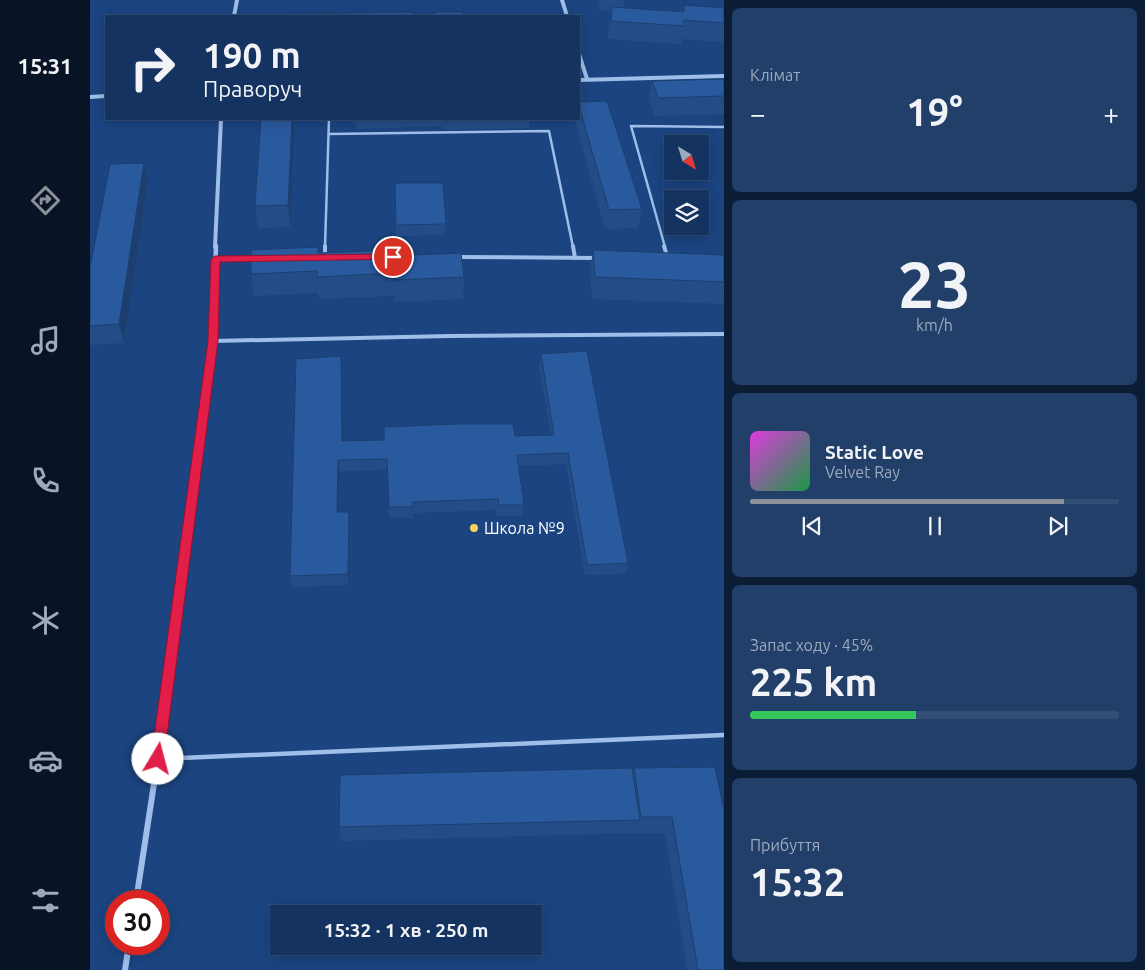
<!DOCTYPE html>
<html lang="uk">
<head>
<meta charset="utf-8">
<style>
	:root { --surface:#143360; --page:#213f69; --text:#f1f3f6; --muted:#9daabd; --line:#334e75; --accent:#8c9099 }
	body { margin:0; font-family:Ubuntu,sans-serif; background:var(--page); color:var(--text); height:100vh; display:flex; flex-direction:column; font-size:19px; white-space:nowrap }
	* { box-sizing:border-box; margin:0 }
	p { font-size:16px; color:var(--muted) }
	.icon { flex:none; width:28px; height:28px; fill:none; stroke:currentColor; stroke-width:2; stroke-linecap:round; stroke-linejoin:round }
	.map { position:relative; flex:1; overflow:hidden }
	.side { display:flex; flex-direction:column; gap:8px; padding:8px; background:#0b1c35; width:421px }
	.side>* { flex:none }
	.banner { position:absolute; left:15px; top:15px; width:475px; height:105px; border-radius:0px; box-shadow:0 2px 12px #0003,0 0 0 1px var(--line); background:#143360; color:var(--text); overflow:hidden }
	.needle { width:32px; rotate:142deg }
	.controls { position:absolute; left:574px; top:135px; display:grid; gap:10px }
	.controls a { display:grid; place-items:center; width:45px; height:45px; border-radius:0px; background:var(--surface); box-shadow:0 2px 12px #0003,0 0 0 1px var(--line); font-size:25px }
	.speed { position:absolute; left:15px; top:890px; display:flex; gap:10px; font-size:25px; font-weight:700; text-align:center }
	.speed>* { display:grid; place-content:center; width:65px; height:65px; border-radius:50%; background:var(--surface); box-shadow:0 2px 12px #0003,0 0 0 1px var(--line); line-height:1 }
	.speed .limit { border:8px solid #d22; background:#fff; color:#111 }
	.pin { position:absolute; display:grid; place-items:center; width:42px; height:42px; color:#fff; margin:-21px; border:2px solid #fff; border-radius:50%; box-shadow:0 1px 5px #0007 }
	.me { position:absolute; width:55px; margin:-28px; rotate:8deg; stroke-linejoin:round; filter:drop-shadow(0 0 4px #0008) }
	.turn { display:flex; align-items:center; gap:18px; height:105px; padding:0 15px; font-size:22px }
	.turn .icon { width:65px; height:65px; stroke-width:2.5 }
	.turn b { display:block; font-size:35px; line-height:42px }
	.big { font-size:38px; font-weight:600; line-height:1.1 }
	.side .card { flex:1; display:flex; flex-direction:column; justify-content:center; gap:8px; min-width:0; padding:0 18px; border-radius:8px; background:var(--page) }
	.side .dial { align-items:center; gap:0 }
	.dial b { font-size:65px; line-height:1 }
	.song { display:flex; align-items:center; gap:15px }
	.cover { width:60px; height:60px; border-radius:8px; background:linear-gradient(135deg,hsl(300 70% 55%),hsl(140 70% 35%)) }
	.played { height:5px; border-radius:2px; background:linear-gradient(90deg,var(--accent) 85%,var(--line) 85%) }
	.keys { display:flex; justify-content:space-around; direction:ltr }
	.heat { display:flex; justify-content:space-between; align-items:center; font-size:28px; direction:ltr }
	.charge { height:8px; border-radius:4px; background:linear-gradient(90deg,#34c759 45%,var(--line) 0) }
	.trip { position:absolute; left:180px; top:905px; width:272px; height:50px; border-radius:0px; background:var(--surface); box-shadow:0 2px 12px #0003,0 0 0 1px var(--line); font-weight:600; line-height:50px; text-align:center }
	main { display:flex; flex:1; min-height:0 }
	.dock { display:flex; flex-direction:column; width:90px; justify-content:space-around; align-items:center; background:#081426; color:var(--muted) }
	.dock .icon { width:35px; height:35px }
	.dock .current { color:var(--accent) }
	.dock b { font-size:22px; color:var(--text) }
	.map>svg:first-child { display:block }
</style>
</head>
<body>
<main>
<nav class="dock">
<b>15:31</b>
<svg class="icon current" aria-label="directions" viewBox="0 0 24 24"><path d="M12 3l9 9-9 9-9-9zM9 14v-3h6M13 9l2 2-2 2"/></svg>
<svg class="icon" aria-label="music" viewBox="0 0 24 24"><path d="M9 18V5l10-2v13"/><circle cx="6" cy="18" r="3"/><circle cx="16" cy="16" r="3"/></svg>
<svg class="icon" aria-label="phone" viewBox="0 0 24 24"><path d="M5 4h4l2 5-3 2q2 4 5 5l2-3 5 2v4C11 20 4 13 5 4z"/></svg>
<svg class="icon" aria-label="climate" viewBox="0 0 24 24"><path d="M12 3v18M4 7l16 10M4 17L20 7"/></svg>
<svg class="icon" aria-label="car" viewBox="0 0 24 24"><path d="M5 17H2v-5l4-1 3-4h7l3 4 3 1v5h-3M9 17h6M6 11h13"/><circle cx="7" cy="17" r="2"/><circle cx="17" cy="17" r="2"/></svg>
<svg class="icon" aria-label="filters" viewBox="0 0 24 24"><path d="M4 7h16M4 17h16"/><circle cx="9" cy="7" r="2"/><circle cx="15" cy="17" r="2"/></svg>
</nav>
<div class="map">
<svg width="634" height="970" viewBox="0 0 634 970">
	<rect width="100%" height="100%" fill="#1b4480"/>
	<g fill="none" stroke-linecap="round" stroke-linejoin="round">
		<!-- lane-far2 -->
		<g stroke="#9fbeea" stroke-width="2.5">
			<path d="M239,134L459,131L483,247"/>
			<path d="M235,247L239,119"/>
			<path d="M575,247L541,126L634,127"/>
		</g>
		<!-- lane-far1 -->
		<g stroke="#9fbeea" stroke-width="4">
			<path d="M483,246L485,258"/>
			<path d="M574,246L577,256"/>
			<path d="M235,256V246"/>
			<path d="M369,257L507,258"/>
			<path d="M125,259H164"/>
			<path d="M123,341L360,336L634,334"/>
		</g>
		<!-- lane -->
		<path stroke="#9fbeea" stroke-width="4.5" d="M68,759L634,735"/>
		<!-- street-far2 -->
		<g stroke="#9fbeea" stroke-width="4">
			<path d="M472,0L477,16"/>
			<path d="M144,16L147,0"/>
			<path d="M489,54L497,79"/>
			<path d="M489,80L634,76"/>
			<path d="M0,97L16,96"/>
			<path d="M125,247L131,119"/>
		</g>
		<!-- street-far1 -->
		<path stroke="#9fbeea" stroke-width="4.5" d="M94,564L123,341L126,246"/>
		<!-- street -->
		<g stroke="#9fbeea" stroke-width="6">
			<path d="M46,901L71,738L94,563"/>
			<path d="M35,970L39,944"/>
		</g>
	</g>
	<!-- wall -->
	<g fill="#244d88">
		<path d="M508,0H535L534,8L593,11L594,5L634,8V42L592,39L591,44L518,39L519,25L522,10H509Z"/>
		<path d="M634,79V114L565,116L559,99L562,81Z"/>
		<path d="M489,102L552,209L548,228L515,229L485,121V119H489Z"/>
		<path d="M205,119L200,227L168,228L165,206Z"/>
		<path d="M265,119H439V128L352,130V126L266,129Z"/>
		<path d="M58,182L34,343L0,345V268Z"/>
		<path d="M305,183L356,224L355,235L306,236Z"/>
		<path d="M228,247V253L304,256L374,277L373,299L305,302L304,296L229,299L228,293L164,296L161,274Z"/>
		<path d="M503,250L634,255V304L502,299L500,272Z"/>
		<path d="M451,354L538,563L535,574L495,575L476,464L428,466L434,505L432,516H407L406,510L323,513V518H299L298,470L249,471L248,512L260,523L259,585L202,587L200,576L251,356L253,441L461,435L449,365Z"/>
		<path d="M625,767L634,970H597L575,834L544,833L251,841L249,827L542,773L544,768Z"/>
	</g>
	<!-- shaded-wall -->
	<g fill="#1d3f6f">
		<path d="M202,119H205L200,227L198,205Z"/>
		<path d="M54,163L58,182L34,343L29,324Z"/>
		<path d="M251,356L252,368L253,452L252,441Z"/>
		<path d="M248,460L249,471L248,523L247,512Z"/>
		<path d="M259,512L260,523L259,585L258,574Z"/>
	</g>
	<!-- building -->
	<g fill="#2a5a9e" stroke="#1d3f6f">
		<path d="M594,5L634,8V23L594,20V26L521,21L522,7L594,12Z"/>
		<path d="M322,12L323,16H197V14Z"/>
		<rect x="345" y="12" width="28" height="4"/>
		<path d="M634,79V96L569,98L562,81Z"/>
		<path d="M517,101L552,209L519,210L489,106V102Z"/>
		<path d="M171,119H202L198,205L165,206Z"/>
		<path d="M54,163L29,324L0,326V268L20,164Z"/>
		<path d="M305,183H353L356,224L306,225Z"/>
		<path d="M228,247V253L304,250V256L371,253L374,277L305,280L304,273L227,277V271L161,274V250Z"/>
		<path d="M503,250L634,255V282L505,277Z"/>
		<path d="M497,351L538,563L497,565L478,453L427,455L434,505H409L408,499L322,502L323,507H299L297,459L248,460L247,512H259L258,574L200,576L206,359L251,356L252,441L294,440V427L367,424H423L425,436L464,435L451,354Z"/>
		<path d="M625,767L634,810V970H608L582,817H551L544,768Z"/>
		<path d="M542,768L550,820L249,827L250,775Z"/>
	</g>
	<!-- route -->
	<path fill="#e11d48" stroke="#92132f" d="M303,254L306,255V259L130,262L128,341L74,759L72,764L68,766L63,764L61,759L118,341L121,259L125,256Z"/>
	<!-- markers -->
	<circle fill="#fbd35c" stroke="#1b4480" stroke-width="2" cx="384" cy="528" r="5"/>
	<g text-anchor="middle" stroke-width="5" stroke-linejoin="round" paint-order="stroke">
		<!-- poi labels -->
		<g font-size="16" fill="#fff" stroke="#1b4480" text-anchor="start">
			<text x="394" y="534">Школа №9</text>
		</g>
	</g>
</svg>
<div class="controls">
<a><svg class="needle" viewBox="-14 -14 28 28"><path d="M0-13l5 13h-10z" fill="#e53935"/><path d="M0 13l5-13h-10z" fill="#9daabd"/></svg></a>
<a><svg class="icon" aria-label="layers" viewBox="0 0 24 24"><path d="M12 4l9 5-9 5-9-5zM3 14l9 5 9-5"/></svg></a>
</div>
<div class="speed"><div class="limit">30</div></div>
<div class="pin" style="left:303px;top:257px;background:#d93025"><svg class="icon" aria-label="arrive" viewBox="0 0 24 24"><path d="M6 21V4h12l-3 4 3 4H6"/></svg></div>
<svg class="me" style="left:68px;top:759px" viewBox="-20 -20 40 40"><circle r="19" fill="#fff"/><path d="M0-13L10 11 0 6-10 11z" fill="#e11d48"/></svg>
<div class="trip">15:32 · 1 хв · 250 m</div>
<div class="banner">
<div class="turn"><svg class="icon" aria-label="right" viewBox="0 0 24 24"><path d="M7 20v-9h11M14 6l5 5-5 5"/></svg><div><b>190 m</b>Праворуч</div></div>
</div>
</div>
<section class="side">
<div class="card"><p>Клімат</p>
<div class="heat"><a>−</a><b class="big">19°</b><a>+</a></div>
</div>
<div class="card dial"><b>23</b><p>km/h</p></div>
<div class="card">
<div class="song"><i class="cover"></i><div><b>Static Love</b><p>Velvet Ray</p></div></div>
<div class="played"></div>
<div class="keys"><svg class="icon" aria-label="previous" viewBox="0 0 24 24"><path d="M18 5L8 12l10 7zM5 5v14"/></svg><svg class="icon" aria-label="pause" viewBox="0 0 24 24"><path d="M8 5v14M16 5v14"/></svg><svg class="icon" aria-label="next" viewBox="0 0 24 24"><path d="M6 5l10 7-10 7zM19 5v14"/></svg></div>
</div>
<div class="card"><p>Запас ходу · 45%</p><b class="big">225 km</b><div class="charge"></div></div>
<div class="card"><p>Прибуття</p><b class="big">15:32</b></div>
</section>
</main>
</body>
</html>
